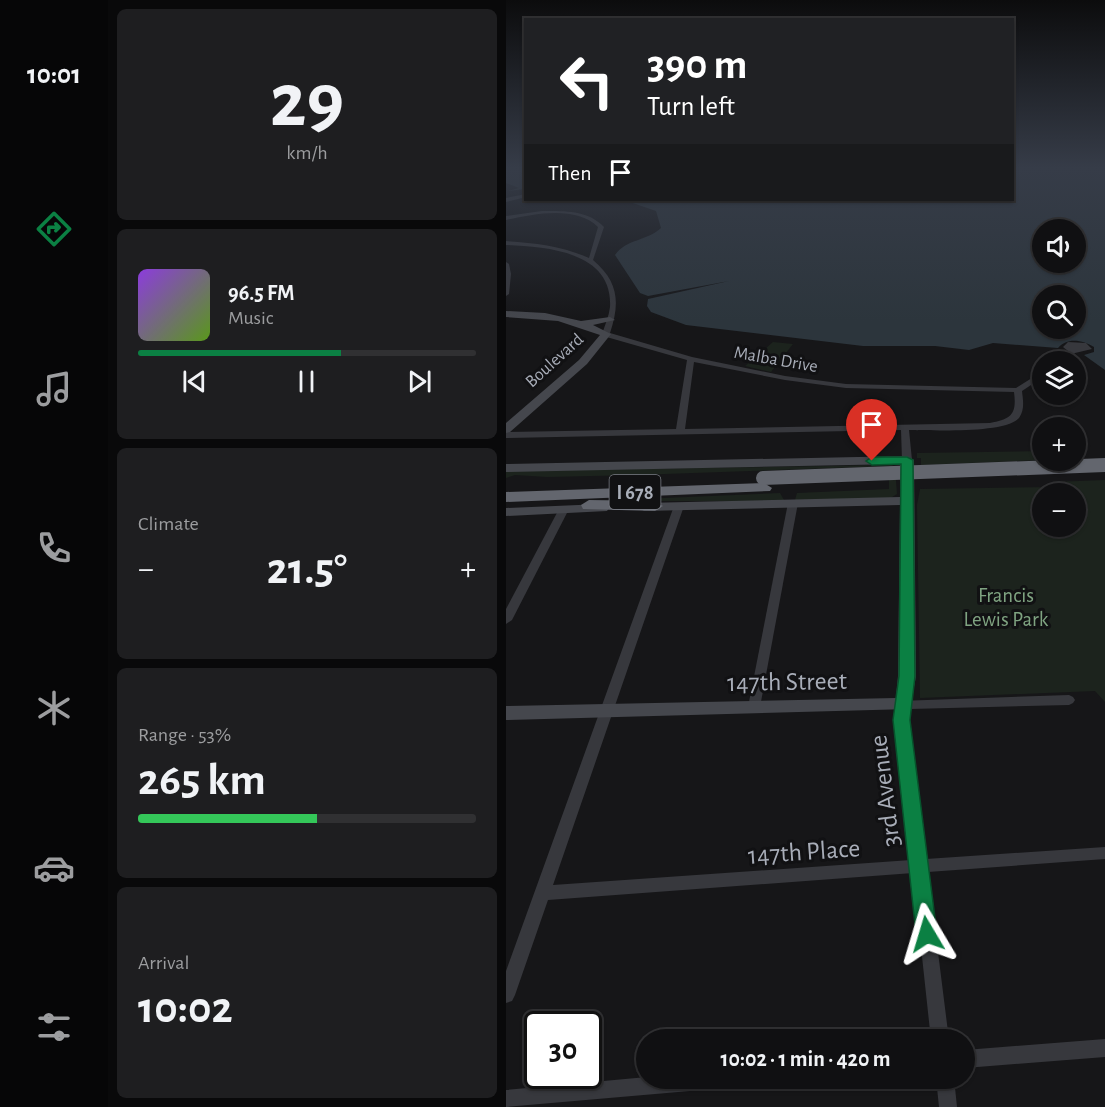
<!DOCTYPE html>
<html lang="en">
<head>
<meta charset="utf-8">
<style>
	:root { --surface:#101012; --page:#1e1e20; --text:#f1f3f6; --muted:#9c9d9f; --line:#303032; --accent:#0b8043 }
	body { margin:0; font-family:"Alegreya Sans",sans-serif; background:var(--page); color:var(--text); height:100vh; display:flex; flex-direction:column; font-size:22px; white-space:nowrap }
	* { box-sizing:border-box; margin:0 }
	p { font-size:20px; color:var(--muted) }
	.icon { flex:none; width:33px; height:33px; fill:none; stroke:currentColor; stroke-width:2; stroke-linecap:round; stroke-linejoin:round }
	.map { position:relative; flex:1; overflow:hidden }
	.panel { display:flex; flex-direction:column; gap:9px; padding:9px; background:#09090a; width:398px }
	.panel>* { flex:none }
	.guide { position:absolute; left:18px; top:18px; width:490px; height:183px; border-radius:0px; box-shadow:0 2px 4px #0004,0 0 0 2px var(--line); background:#202124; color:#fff; overflow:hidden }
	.fabs { position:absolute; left:526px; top:219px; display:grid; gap:12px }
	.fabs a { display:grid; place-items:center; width:54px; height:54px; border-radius:50%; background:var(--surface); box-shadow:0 2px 4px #0004,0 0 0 2px var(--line); font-size:30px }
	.speed { position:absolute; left:18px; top:1011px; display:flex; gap:12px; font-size:30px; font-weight:700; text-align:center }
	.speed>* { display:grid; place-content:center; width:78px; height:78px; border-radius:50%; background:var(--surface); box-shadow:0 2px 4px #0004,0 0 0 2px var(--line); line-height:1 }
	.speed .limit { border:3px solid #111; border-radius:9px; background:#fff; color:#111 }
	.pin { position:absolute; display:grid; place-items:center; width:51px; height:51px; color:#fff; margin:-62px -26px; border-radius:50% 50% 50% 0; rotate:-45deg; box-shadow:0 0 6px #0007 }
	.pin .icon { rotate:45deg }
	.me { position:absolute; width:66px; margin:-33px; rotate:353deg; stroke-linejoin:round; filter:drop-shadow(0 0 4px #0008) }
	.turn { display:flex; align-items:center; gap:21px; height:126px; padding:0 24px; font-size:27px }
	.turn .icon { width:78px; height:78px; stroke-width:2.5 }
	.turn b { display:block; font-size:42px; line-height:51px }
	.then { display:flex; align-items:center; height:57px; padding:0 24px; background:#0003; gap:12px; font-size:22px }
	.big { font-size:45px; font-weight:700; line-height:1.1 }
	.panel .widget { flex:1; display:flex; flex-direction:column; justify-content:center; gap:9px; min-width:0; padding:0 21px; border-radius:9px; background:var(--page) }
	.panel .dial { align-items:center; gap:0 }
	.dial b { font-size:78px; line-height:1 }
	.song { display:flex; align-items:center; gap:18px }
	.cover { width:72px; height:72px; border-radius:9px; background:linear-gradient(135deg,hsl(270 70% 55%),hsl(90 70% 35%)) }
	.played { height:6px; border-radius:3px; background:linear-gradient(90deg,var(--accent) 60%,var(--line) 60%) }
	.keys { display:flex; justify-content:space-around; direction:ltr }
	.heat { display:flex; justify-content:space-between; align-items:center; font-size:33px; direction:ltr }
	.charge { height:9px; border-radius:4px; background:linear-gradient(90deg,#34c759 53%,var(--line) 0) }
	.trip { position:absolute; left:130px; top:1029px; width:339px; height:60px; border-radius:30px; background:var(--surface); box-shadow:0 2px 4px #0004,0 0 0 2px var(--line); font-weight:700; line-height:60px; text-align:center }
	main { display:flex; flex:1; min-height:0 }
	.tab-bar { display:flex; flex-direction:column; width:108px; justify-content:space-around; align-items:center; background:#060607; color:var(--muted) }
	.tab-bar .icon { width:42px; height:42px }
	.tab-bar .current { color:var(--accent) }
	.tab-bar b { font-size:27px; color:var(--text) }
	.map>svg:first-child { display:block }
</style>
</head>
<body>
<main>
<nav class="tab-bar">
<b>10:01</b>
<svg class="icon current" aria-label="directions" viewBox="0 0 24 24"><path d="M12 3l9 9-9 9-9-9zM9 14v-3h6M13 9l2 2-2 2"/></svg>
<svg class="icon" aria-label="music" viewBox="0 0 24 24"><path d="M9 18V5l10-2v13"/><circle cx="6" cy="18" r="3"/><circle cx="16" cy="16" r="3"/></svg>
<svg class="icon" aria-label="phone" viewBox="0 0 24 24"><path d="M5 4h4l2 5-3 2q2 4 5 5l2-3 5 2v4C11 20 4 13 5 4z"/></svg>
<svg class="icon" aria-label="climate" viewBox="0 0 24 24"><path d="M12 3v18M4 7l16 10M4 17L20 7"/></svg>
<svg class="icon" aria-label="car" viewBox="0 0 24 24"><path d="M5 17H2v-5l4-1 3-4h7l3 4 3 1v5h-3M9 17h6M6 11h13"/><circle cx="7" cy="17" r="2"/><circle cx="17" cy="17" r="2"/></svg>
<svg class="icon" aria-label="filters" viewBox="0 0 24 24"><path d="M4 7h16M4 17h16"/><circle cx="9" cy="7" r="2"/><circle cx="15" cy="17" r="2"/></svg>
</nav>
<section class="panel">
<div class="widget dial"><b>29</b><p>km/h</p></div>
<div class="widget">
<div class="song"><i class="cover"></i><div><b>96.5 FM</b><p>Music</p></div></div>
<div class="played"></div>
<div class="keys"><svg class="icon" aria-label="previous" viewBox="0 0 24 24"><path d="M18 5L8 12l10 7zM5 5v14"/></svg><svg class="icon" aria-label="pause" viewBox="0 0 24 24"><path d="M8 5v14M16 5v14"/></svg><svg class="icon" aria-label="next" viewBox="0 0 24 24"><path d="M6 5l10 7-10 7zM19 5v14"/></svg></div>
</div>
<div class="widget"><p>Climate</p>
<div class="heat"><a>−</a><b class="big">21.5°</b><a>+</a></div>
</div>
<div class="widget"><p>Range · 53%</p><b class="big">265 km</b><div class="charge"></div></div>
<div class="widget"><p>Arrival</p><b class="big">10:02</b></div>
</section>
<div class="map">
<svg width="600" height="1107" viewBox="0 0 600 1107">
	<rect width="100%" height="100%" fill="#161618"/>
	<!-- green -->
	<g fill="#1c231d" fill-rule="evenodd">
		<path d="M267,342L287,344L265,372L239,366Z"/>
		<path d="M537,451V460L415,465V458H411V453Z"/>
		<path d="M386,465L389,467L391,494L383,499L289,500L291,493L383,489V466L131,475L41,477L9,475L0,478V471Z"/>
		<path d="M599,480V702L589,691L414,698L411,505L414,489L551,487L546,482ZM537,494H570V526H537Z"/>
		<path d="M274,493L278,500L271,501H87Z"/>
	</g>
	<!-- water -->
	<g fill="#2c353c" fill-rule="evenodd">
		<path d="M19,167V189L2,191L13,188L0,183V168Z"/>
		<path d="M507,167H599V370L578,355L588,352V347C577,340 561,337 552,348L487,343L463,350L429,346H357L180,325L145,312L141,306L142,299L223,281L142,296L134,293L109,255C120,239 141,241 155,228L150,211L118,200H507ZM537,230H570V262H537ZM537,296H570V328H537Z"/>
	</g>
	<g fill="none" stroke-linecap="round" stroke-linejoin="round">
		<!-- street -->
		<g fill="#37383d" fill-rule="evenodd">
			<path d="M20,194V197L0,202V198Z"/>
			<path d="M36,211C58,211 82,210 98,227L87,260C113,282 114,303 104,333L186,357L279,376L340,384L510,388L537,371V377L516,391C517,400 519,410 513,418C499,434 426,430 403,430L406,460L401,463L396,460L395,430L0,438V432L170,429L181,360L97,336L96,334C99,325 103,316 104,307C107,251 40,247 0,245V241C29,243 57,246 83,258L92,227C70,205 27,214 0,220V216ZM188,362L279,380L340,388L508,392C511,415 505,419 484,423L179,429Z"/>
			<path d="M0,262L3,264L5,274L3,294L0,296Z"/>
			<path d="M562,342L580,343L586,349L569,353L558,362H550L562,351L557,347Z"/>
			<path d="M287,500L292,503L254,707L253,710L248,712L243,710L242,707L282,503Z"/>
			<path d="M173,503L178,506L47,885L405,860L390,720L393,701L563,695L567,697L569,700L567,703L563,705L404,709L402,720L420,859L600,847V859L422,872L443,1040H425L407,873L42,900L9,995L6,1001L0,1003V971L168,506Z"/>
			<path d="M58,506L63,509L6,620L0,624V609L53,509Z"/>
			<path d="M600,1039V1057L459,1068V1050Z"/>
			<path d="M141,1077V1078H239L236,1084L230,1087L0,1107V1090Z"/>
			<path d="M430,1078H448L451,1107H433Z"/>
		</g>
		<!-- secondary -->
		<g fill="#45474d" fill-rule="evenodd">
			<path d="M0,311L39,313L75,321L104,317L109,320L87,325L105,334L81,364L4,432L0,433V423L73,360L94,335L52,321L0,317Z"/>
			<path d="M401,456L408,460L410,676L404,709L0,720V706L390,698L392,676L394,505L138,511L131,507L138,503L394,497V464L0,472V464Z"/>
			<path d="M96,504L101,505L103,508L101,511L0,516V508Z"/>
		</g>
		<!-- highway -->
		<g fill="#63666e" fill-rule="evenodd">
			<path d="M258,483L266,488L264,491L0,502V492Z"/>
			<path d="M83,500L149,501L157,506L149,511L77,509L75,505Z"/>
		</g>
		<!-- highway-bridge -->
		<path stroke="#63666e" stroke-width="14" d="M257,478L600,465"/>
	</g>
	<!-- sky -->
	<linearGradient id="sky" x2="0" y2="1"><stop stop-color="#0c0c0d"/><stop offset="0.52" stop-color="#363c48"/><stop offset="1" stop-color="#363c48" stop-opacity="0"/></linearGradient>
	<rect width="600" height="322" fill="url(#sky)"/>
	<!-- route -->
	<path fill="#0b8043" stroke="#07532c" stroke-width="1.5" d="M401,457L407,460L409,676L404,720L431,934L428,941L421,944L413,941L410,934L387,720L393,676L395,464L366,465L360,461L366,457Z"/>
	<g text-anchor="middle" stroke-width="6" stroke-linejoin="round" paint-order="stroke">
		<!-- far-street labels -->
		<g font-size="18" fill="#a8adb8" stroke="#111113">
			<text transform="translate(270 359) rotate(10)" y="6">Malba Drive</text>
			<text transform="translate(48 360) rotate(-42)" y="6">Boulevard</text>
		</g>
		<!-- shield labels -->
		<rect fill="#111113" stroke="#7b7e86" stroke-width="1.5" x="103.5" y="475" width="51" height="34" rx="4.5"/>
		<g font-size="20" font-weight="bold" fill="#a8adb8">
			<text x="129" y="499">I 678</text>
		</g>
		<!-- park labels -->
		<g font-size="21" fill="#7fa381" stroke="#111113">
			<text x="500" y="602">Francis<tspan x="500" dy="24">Lewis Park</tspan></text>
		</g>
		<!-- near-street labels -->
		<g font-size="26" fill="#a8adb8" stroke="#111113">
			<text transform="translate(281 681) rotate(-1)" y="9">147th Street</text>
			<text transform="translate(378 791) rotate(-97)" y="9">3rd Avenue</text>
			<text transform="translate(298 851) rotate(-4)" y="9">147th Place</text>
		</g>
	</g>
</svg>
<div class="fabs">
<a><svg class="icon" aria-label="sound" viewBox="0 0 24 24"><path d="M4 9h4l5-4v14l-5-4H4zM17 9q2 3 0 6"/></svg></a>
<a><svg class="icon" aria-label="search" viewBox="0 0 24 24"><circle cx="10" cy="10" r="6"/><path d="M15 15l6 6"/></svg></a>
<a><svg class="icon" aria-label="layers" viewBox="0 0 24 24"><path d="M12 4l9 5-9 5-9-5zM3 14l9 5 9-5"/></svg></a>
<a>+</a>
<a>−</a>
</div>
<div class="speed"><div class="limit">30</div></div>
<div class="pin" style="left:366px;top:461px;background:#d93025"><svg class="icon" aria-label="arrive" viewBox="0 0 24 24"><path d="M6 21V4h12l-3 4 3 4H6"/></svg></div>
<svg class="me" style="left:421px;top:934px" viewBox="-20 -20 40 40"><path d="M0-17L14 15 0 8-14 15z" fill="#0b8043" stroke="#fff" stroke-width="4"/></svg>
<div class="trip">10:02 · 1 min · 420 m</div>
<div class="guide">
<div class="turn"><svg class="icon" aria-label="left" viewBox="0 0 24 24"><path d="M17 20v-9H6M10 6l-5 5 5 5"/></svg><div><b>390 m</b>Turn left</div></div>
<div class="then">Then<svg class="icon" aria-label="arrive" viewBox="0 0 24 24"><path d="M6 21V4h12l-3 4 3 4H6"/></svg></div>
</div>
</div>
</main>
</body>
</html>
